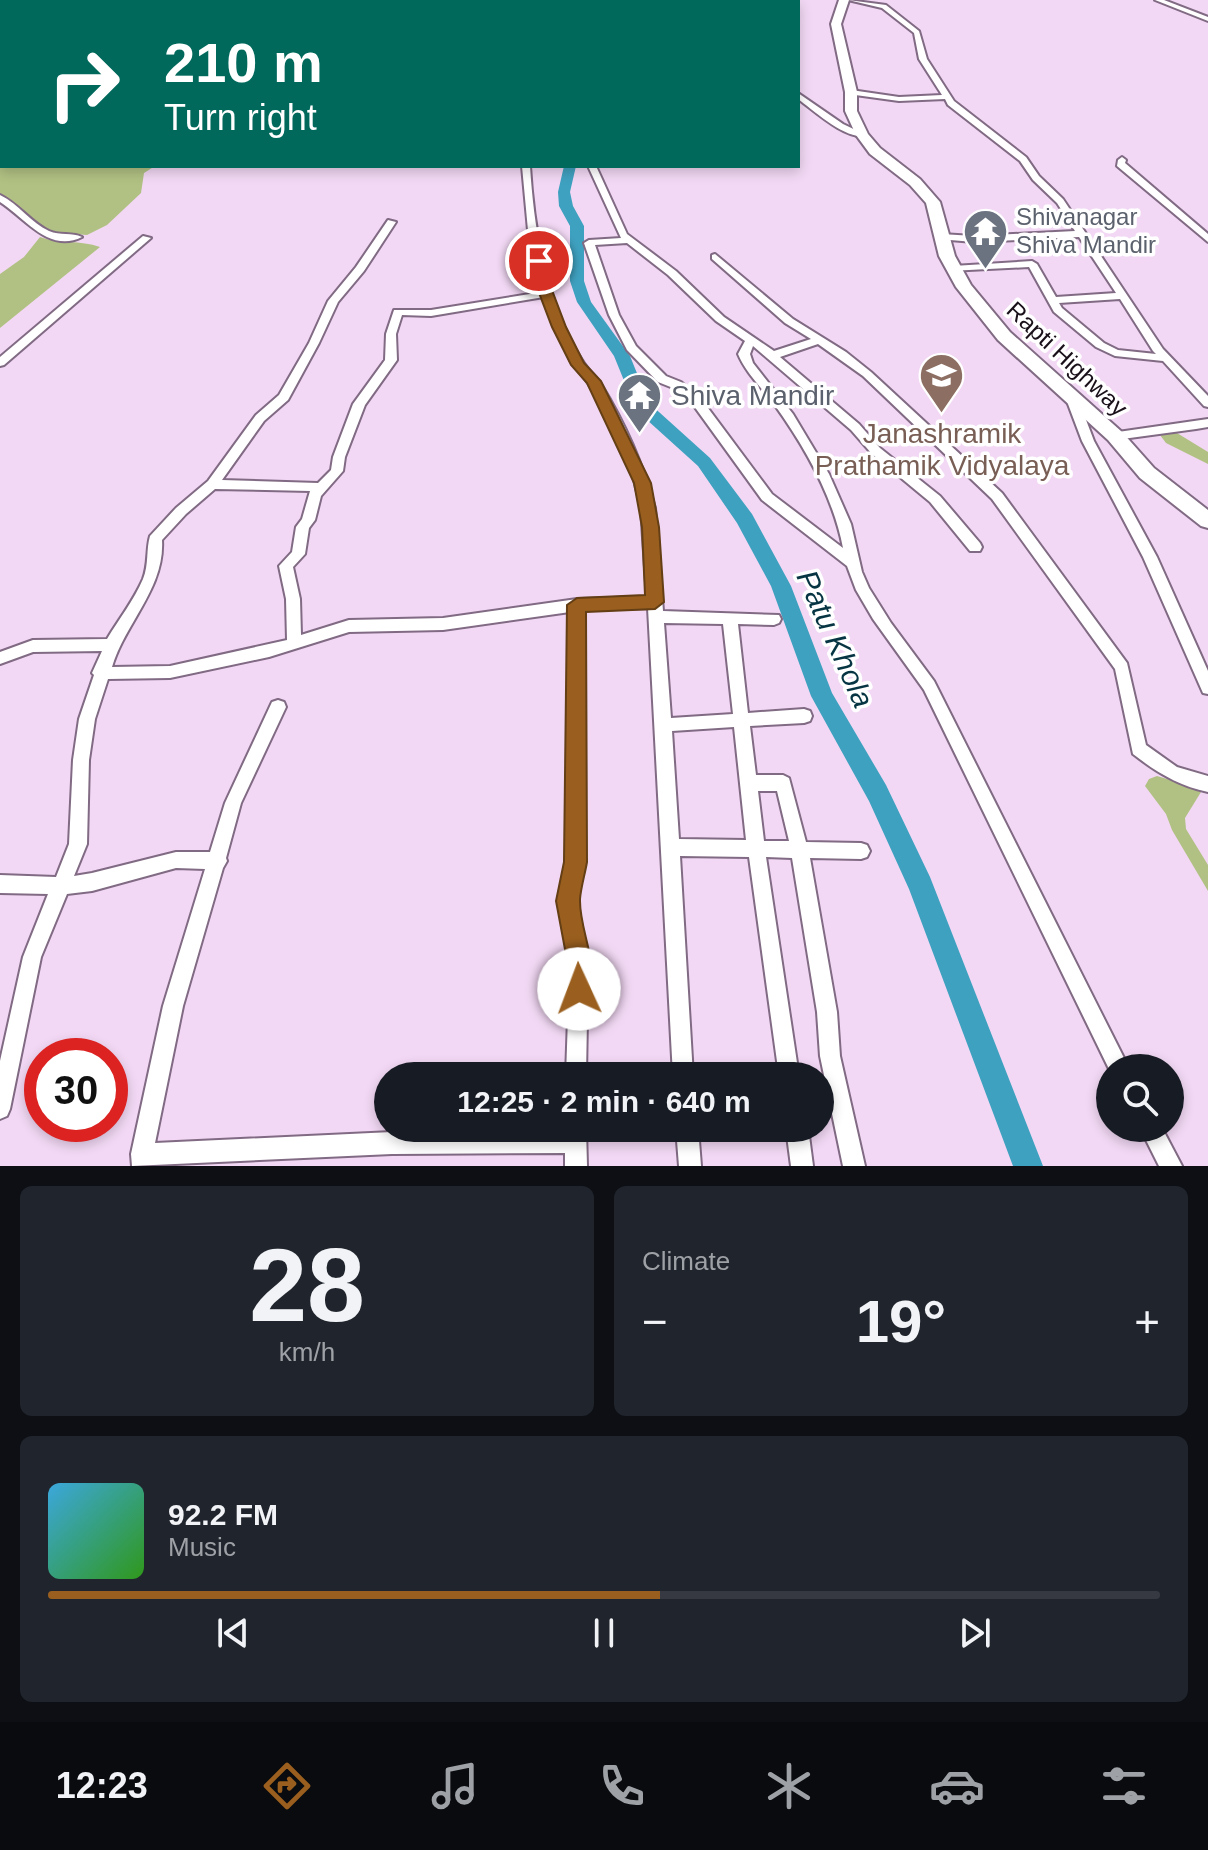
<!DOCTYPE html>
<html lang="en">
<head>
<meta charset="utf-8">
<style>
	:root { --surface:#171b24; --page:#20242c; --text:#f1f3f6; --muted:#9ea1a6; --line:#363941; --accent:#9a5f1e }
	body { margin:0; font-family:Arial,sans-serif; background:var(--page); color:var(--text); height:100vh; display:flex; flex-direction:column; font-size:30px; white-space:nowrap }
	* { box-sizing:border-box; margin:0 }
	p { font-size:26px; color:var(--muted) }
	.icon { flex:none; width:44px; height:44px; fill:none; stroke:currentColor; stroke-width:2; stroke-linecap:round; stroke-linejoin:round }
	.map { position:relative; height:1166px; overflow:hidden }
	.side { display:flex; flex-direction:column; gap:20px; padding:20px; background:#0d0f14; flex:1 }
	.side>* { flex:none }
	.banner { position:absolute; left:0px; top:0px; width:800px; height:168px; box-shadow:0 4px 12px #0003; background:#00695c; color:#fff; overflow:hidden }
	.fabs { position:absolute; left:1096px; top:1054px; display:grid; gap:16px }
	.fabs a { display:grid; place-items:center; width:88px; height:88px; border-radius:50%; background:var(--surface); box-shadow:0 4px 12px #0003; font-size:40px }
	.speed { position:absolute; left:24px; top:1038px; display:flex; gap:16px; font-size:40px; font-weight:700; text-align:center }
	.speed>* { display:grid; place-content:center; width:104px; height:104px; border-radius:50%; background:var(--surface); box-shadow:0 4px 12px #0003; line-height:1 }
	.speed .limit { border:12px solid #d22; background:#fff; color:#111 }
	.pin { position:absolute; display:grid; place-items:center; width:68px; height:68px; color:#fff; margin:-34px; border:4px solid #fff; border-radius:50%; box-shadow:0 2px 8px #0007 }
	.me { position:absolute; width:88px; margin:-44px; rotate:358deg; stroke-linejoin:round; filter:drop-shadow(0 0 6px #0008) }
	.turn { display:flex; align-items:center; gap:28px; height:168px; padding:0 32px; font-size:36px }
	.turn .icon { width:104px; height:104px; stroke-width:2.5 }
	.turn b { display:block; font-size:56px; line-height:68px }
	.big { font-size:60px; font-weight:700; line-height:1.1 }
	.side .tile { flex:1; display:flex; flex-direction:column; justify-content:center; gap:12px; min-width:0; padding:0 28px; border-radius:12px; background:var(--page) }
	.side .dial { align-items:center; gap:0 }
	.dial b { font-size:104px; line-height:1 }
	.song { display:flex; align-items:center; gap:24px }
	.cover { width:96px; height:96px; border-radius:12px; background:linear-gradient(135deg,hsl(200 70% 55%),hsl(110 70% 35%)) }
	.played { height:8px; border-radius:4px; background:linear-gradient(90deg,var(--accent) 55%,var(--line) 55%) }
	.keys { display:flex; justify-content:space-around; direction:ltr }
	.heat { display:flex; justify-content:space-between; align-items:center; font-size:44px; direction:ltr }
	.side .tiles { flex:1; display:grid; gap:20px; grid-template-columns:1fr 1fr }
	.tile:last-child { grid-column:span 2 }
	.trip { position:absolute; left:374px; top:1062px; width:460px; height:80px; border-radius:40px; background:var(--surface); box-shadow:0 4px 12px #0003; font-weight:700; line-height:80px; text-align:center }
	.tabs { display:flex; height:128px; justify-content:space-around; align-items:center; background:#090b0e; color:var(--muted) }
	.tabs .icon { width:56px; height:56px }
	.tabs .current { color:var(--accent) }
	.tabs b { font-size:36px; color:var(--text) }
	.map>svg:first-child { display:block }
</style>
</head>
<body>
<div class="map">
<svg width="1208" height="1166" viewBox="0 0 1208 1166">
	<rect width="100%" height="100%" fill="#f2d8f4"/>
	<!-- green -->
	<g fill="#b1c183">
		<path d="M0,74L2,166H155L144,173L141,193L107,225L87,235L50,232L0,195Z"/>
		<path d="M40,237C60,244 80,240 100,247L0,328V274L24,257Z"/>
		<path d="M1177,433L1208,452V464L1166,443L1160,435Z"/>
		<path d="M1157,776L1197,788L1201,792L1185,818L1186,829L1208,865V891L1172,830L1166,814L1145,786L1149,779Z"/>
	</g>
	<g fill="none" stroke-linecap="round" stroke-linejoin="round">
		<!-- river -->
		<g fill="#3fa1c0" fill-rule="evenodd">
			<rect x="573" y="0" width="10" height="2"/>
			<path d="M564,166H576L570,192L573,206L584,226V281L591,302L630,356L649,403L710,458L752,514L791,586L832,693L886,785L930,877L1043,1166H1013L909,889L869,801L811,696L771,586L737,523L698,466L636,410L614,356L577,302L570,281V226L559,206L558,192Z"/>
		</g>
		<defs>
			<g id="street">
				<path d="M281,0H287L288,2H282Z"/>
				<rect x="518" y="0" width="6" height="2"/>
				<path d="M609,0H615L616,2H610Z"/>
				<path d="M712,0H718L719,2H713Z"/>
				<path d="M848,0L886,5L919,31L927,59L954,101L1026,157L1039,176L1063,199L1163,349L1208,396V407L1204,406L1163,361L1115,356L1096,347L1054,312L1029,267L949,271V267L953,266L1032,261L1037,264L1056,297L1116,293L1079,237L974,242L938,239L936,237L941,234L974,236L1075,231L1057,203L1033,180L1020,161L948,105L945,99L899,101L848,94L847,92L851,90L899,97L942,95L919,59L914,33L882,8ZM1120,299L1153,351L1156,354L1118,350L1104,343L1062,308L1059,303Z"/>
				<path d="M1155,0H1164L1208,17V21Z"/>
				<path d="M798,93L843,124L866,135C848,142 813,110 798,99Z"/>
				<path d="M1122,157L1126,160L1125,163L1208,234V242L1117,166L1118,160Z"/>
				<path d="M522,166H530C534,231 546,304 582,360C587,369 595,375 601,384C625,423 643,464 655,508L663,611L779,615L781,619L779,623L774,625L738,624L748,713L804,709L810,711L812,716L810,721L804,723L750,726L756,775H783L789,778L806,842L861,843L867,845L870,851L867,857L861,859L810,858L837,1012L840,1056L865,1166H843L820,1056L817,1012L792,858L766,857L799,1076H779L749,857L680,856L693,1076H673L648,608L584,610V862L577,901L588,960L586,1076H566L570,960L559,901L566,862L570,612L443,630L349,632L269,657L170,678L108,679L95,719L89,760L87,844L74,876L92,873L176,852H210L225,803L272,702L278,700L284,702L286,707L241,803L226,858L227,861L223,868L183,1006L155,1143L392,1132L565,1131L564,1128H586L587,1166H565V1153L392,1154L132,1166L131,1154L163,1006L205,869L176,868L92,891L67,894L41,957L10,1109L7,1116L0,1119V1061L23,957L48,894L0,893V875L56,877L69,844L73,760L79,719L94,675L92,673L102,651L33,652L0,664V652L33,640L107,639C119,619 134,600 143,579C149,564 146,549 150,536L176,508L208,481L256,415L279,395L309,343L328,301L356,267L388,220L396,222L364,271L338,302L319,343L288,400L264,421L222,480L318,483L331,470L333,457L353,404L385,360L386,334L394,310H431L542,292L529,241ZM544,297L570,360L588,383L605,413L633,476L641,508L647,597L577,599L443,618L349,620L301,635L300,599L293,567L305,554L309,528L315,520L321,496L343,471L345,457L365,405L397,360L396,334L402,315L431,316ZM215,489L310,491L302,519L296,527L292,552L279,566L286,599L287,640L170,666L112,667C125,623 165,588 162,540L186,514ZM664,623L723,624L733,714L671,718ZM734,727L746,840L679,839L672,731ZM758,791H777L789,841H764Z"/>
				<path d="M588,166H596L627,234L676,271L724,317L774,351L811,339L785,323L712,259V255L715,254L793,319L846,352L871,372L1002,493L1127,663L1146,745L1177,767L1208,776V792C1179,786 1156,772 1133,754L1115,669L992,499L863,376L818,344L780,357L859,424L880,448L940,496L980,543L982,547L980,551H970L930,502L872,454L851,430L753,346L750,354L753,363L793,414L829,474L851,524L862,572L869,588L891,623L934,681L1129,1068H1110V1071L924,690L873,619L856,590L847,566L762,500L694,406L673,388L658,382L627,350L609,315L584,243L589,240L621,238ZM627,243L668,275L716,321L745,341L738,354C746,373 762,388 774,404C805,447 833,496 843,548L772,494L702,400L681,382L666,376L636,346L619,315L595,245Z"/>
				<path d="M0,195C19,204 31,223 49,231C60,236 72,232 82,237C49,254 24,217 0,202Z"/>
				<path d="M143,236L151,238L4,365L0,366V357Z"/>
				<path d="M1071,392L1077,396L1094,441L1157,557L1208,671V694L1203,693L1143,557L1082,441L1065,396Z"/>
				<path d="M1208,419V427L1196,429L1115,440L1109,436L1111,433Z"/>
				<path d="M676,1128H698L701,1166H679Z"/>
				<path d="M786,1128H808L813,1166H791Z"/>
				<path d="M1140,1128H1162L1182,1166H1159Z"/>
			</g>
			<path id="primary" d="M839,0H849L841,24L857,92V111L868,134L880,148L920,179L940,202L955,256L971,285L1010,332L1122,432L1154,468L1208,510V528L1201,526L1140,478L1108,440L998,340L956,287L939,256L926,203L910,185L870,154L856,135L845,111V92L831,24Z"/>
		</defs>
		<!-- street casing -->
		<use href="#street" stroke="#816a83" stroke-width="4"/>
		<!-- primary casing -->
		<use href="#primary" stroke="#816a83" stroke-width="4"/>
		<!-- street -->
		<use href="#street" fill="#fff" fill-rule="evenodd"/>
		<!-- primary -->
		<use href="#primary" fill="#fff" fill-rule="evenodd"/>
	</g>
	<!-- route -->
	<path fill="#9a5f1e" stroke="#643e14" stroke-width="2" d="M539,258L545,261L547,277L566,327L584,363L601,381L651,483L659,527L664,602L655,609L586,612L587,862C585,874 581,887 580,899C579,932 601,964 587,998L579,1001L570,998L566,989L567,960L556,901L564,862L567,605L577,598L645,595L642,527L634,483L587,383L571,365L552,327L533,277L532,261Z"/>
	<!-- icons -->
	<defs>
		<symbol id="temple-pin" viewBox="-11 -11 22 30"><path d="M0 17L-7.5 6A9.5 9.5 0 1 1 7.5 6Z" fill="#6b7280" stroke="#fff"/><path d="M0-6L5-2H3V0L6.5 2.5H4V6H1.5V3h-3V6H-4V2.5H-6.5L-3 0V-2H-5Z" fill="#fff"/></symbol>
		<symbol id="school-pin" viewBox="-11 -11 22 30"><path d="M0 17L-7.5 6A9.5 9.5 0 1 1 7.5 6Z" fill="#8d6e63" stroke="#fff"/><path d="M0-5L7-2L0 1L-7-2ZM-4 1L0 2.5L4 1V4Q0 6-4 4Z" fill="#fff"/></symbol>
	</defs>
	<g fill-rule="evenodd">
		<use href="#temple-pin" x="960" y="206" width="51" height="69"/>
		<use href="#school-pin" x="916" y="350" width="51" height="69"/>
		<use href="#temple-pin" x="614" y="370" width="51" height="69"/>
	</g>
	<g text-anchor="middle" stroke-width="7" stroke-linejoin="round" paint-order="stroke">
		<!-- far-worship labels -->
		<g font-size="24" fill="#5b616d" stroke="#fff" text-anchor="start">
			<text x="1016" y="225">Shivanagar<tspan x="1016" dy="28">Shiva Mandir</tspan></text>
		</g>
		<!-- far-street labels -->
		<g font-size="24" fill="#19101a" stroke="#fff">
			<text transform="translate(1067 359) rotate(43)" y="8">Rapti Highway</text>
		</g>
		<!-- worship labels -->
		<g font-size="28" fill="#5b616d" stroke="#fff" text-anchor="start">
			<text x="671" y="405">Shiva Mandir</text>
		</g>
		<!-- education labels -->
		<g font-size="28" fill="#785e54" stroke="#fff">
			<text x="942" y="443">Janashramik<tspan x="942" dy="32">Prathamik Vidyalaya</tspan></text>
		</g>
		<!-- water labels -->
		<g font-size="30" font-style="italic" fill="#063442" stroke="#fff">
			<text transform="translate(835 639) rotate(66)" y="10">Patu Khola</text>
		</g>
	</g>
</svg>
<div class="fabs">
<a><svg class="icon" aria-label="search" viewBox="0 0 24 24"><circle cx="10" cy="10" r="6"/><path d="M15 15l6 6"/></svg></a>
</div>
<div class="speed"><div class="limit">30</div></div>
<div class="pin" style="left:539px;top:261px;background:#d93025"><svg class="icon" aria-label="arrive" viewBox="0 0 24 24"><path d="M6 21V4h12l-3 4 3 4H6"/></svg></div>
<svg class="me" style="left:579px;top:989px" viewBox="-20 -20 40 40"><circle r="19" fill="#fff"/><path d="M0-13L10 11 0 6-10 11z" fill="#9a5f1e"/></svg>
<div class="trip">12:25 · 2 min · 640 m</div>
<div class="banner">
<div class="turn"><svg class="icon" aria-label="right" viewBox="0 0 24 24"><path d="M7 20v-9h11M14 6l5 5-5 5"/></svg><div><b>210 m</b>Turn right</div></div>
</div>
</div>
<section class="side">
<div class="tiles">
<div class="tile dial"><b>28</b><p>km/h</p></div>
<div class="tile"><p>Climate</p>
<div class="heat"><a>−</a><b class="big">19°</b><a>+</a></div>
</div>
<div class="tile">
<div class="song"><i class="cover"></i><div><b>92.2 FM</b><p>Music</p></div></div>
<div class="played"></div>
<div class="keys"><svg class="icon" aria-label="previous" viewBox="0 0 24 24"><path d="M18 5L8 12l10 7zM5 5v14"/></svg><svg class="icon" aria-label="pause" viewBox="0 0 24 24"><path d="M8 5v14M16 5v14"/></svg><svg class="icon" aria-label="next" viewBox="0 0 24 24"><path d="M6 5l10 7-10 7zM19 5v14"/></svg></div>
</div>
</div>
</section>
<nav class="tabs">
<b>12:23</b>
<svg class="icon current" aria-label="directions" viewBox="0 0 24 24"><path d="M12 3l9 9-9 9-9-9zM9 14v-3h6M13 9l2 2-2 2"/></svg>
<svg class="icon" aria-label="music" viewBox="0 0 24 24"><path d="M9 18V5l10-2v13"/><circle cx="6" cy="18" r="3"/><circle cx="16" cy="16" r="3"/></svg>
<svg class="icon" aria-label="phone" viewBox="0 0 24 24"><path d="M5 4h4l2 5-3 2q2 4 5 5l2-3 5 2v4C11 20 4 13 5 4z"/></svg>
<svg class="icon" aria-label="climate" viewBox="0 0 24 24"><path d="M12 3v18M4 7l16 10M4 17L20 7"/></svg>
<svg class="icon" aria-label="car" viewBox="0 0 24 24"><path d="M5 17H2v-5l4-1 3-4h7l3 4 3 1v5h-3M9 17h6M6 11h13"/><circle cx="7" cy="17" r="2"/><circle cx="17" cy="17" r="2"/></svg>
<svg class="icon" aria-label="filters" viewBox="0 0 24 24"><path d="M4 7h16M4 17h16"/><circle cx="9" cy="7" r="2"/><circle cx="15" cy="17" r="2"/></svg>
</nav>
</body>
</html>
